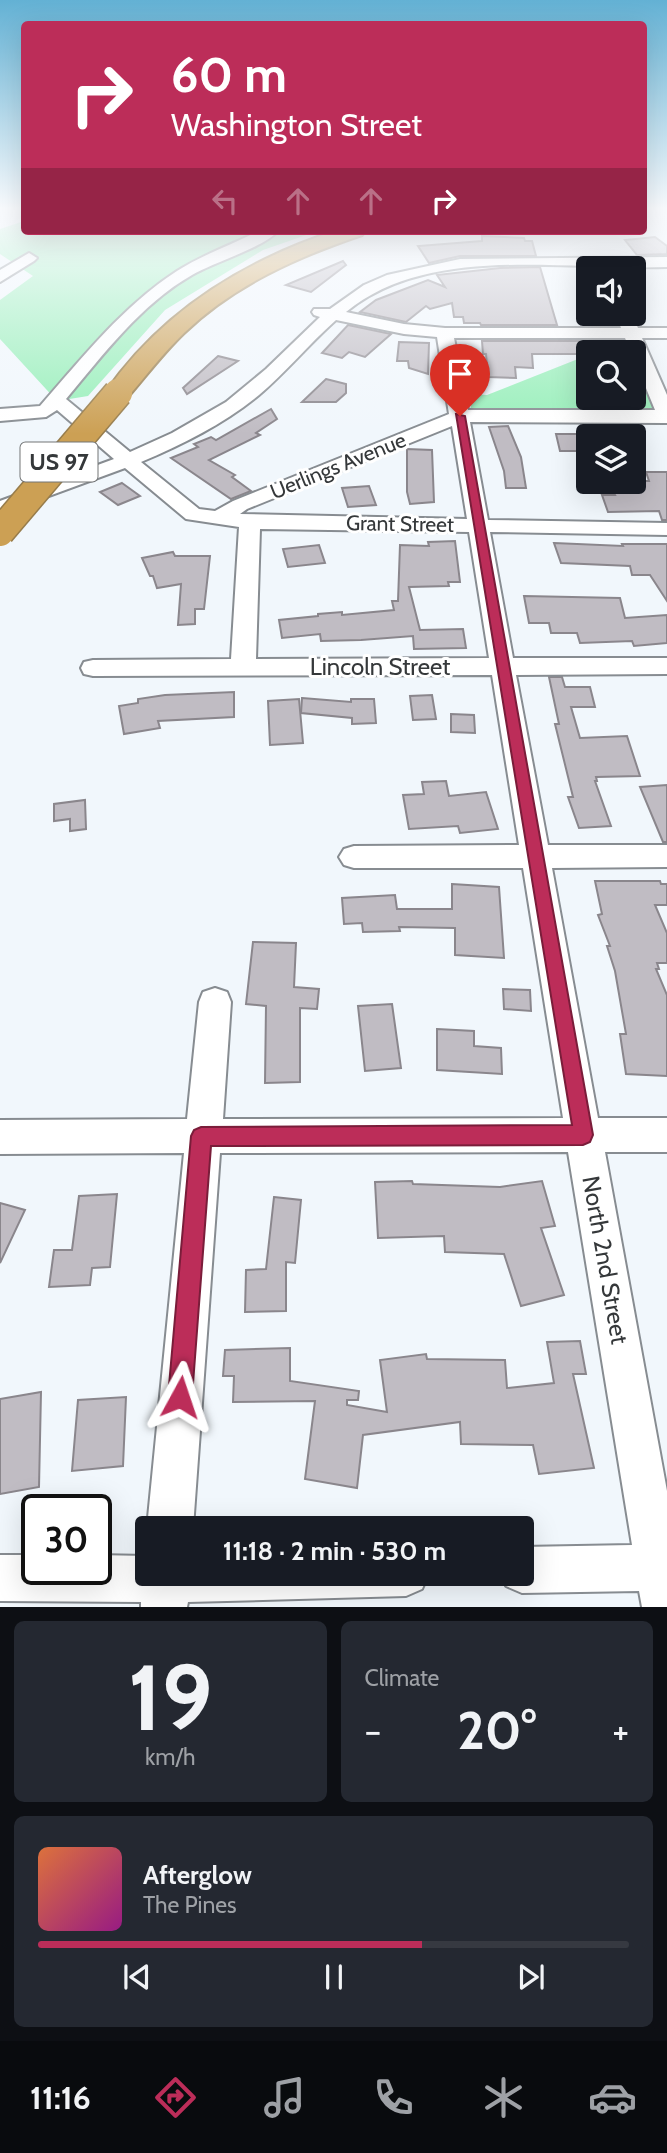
<!DOCTYPE html>
<html lang="en">
<head>
<meta charset="utf-8">
<style>
	:root { --surface:#171b24; --page:#242831; --text:#f1f3f6; --muted:#9ea1a6; --line:#363941; --accent:#bc2d59 }
	body { margin:0; font-family:Cabin,sans-serif; background:var(--page); color:var(--text); height:100vh; display:flex; flex-direction:column; font-size:26px; white-space:nowrap }
	* { box-sizing:border-box; margin:0 }
	p { font-size:23px; color:var(--muted) }
	.icon { flex:none; width:38px; height:38px; fill:none; stroke:currentColor; stroke-width:2; stroke-linecap:round; stroke-linejoin:round }
	.map { position:relative; height:1607px; overflow:hidden }
	.panel { display:flex; flex-direction:column; gap:14px; padding:14px; background:#0d0f14; flex:1 }
	.panel>* { flex:none }
	.top-card { position:absolute; left:21px; top:21px; width:626px; height:214px; border-radius:7px; box-shadow:0 7px 28px #0002; background:#bc2d59; color:#fff; overflow:hidden }
	.buttons { position:absolute; left:576px; top:256px; display:grid; gap:14px }
	.buttons a { display:grid; place-items:center; width:70px; height:70px; border-radius:7px; background:var(--surface); box-shadow:0 7px 28px #0002; font-size:35px }
	.speed { position:absolute; left:21px; top:1494px; display:flex; gap:14px; font-size:35px; font-weight:700; text-align:center }
	.speed>* { display:grid; place-content:center; width:91px; height:91px; border-radius:50%; background:var(--surface); box-shadow:0 7px 28px #0002; line-height:1 }
	.speed .limit { border:4px solid #111; border-radius:10px; background:#fff; color:#111 }
	.pin { position:absolute; display:grid; place-items:center; width:60px; height:60px; color:#fff; margin:-72px -30px; border-radius:50% 50% 50% 0; rotate:-45deg; box-shadow:0 0 7px #0007 }
	.pin .icon { rotate:45deg }
	.me { position:absolute; width:77px; margin:-38px; rotate:5deg; stroke-linejoin:round; filter:drop-shadow(0 0 5px #0008) }
	.turn { display:flex; align-items:center; gap:24px; height:147px; padding:0 35px; font-size:32px }
	.turn .icon { width:91px; height:91px; stroke-width:2.5 }
	.turn b { display:block; font-size:49px; line-height:60px }
	.lanes { display:flex; align-items:center; height:66px; padding:0 35px; background:#0003; justify-content:center; gap:35px; direction:ltr }
	.lanes .off { opacity:.35 }
	.big { font-size:52px; font-weight:700; line-height:1.1 }
	.panel .card { flex:1; display:flex; flex-direction:column; justify-content:center; gap:10px; min-width:0; padding:0 24px; border-radius:10px; background:var(--page) }
	.panel .dial { align-items:center; gap:0 }
	.dial b { font-size:91px; line-height:1 }
	.song { display:flex; align-items:center; gap:21px }
	.cover { width:84px; height:84px; border-radius:10px; background:linear-gradient(135deg,hsl(20 70% 55%),hsl(310 70% 35%)) }
	.played { height:7px; border-radius:4px; background:linear-gradient(90deg,var(--accent) 65%,var(--line) 65%) }
	.keys { display:flex; justify-content:space-around; direction:ltr }
	.heat { display:flex; justify-content:space-between; align-items:center; font-size:38px; direction:ltr }
	.panel .tiles { flex:1; display:grid; gap:14px; grid-template-columns:1fr 1fr }
	.card:last-child { grid-column:span 2 }
	.trip { position:absolute; left:135px; top:1516px; width:399px; height:70px; border-radius:7px; background:var(--surface); box-shadow:0 7px 28px #0002; font-weight:700; line-height:70px; text-align:center }
	.dock { display:flex; height:112px; justify-content:space-around; align-items:center; background:#090b0e; color:var(--muted) }
	.dock .icon { width:49px; height:49px }
	.dock .current { color:var(--accent) }
	.dock b { font-size:32px; color:var(--text) }
	.map>svg:first-child { display:block }
</style>
</head>
<body>
<div class="map">
<svg width="667" height="1607" viewBox="0 0 667 1607">
	<rect width="100%" height="100%" fill="#f1f7fc"/>
	<!-- green -->
	<g fill="#97efb9">
		<path d="M24,221V231H318L263,250L165,310L88,396L57,401L0,339V300L33,276L0,254V229Z"/>
		<path d="M588,355V397H634V362L656,414H479L471,409L470,394L487,395Z"/>
	</g>
	<!-- building -->
	<g fill="#c0bcc3" stroke="#8a868c" stroke-width="2">
		<path d="M482,236L524,238L525,241H532L536,256H460L429,263L418,246L482,241Z"/>
		<path d="M655,237L667,246V254L637,255L625,240Z"/>
		<path d="M343,261L346,265L311,292L286,285Z"/>
		<path d="M540,267L557,325H481L480,323H464L463,317H454L452,303L430,309L426,306L406,322L360,312L376,300L428,280L445,287L437,275L500,268Z"/>
		<path d="M348,325L391,334L365,357L349,352L342,358L322,353Z"/>
		<path d="M482,341H579L583,354H532L533,368L515,367L516,378L488,377L486,354H483Z"/>
		<path d="M399,342L429,343L428,374L409,368L408,361H397Z"/>
		<path d="M218,356L238,361L187,394L183,388Z"/>
		<path d="M326,379L346,384V393L336,402H302Z"/>
		<path d="M271,409L277,419L256,433L260,435L209,460L235,475L232,477L251,491L231,499L171,458L198,447L194,444L211,437L216,440Z"/>
		<path d="M508,426L521,457L526,488H506L504,471L489,427Z"/>
		<path d="M556,434H583L588,451H560Z"/>
		<path d="M407,449L432,450L434,502L410,504L407,492Z"/>
		<path d="M646,472H667V520H662L659,511L608,512L602,495H615L607,481H649Z"/>
		<path d="M122,483L140,496L118,505L100,492Z"/>
		<path d="M369,486L376,505L348,507L342,488Z"/>
		<path d="M455,541L460,582H448L449,586L409,587L420,630L463,629L466,648L414,649L413,636L361,640L321,641L320,634L282,638L279,620L318,616V614L342,612V615L394,610L392,601H398L400,545L429,546L428,542Z"/>
		<path d="M554,543L623,546L622,544H667V601L650,575H632L630,566L561,563Z"/>
		<path d="M319,545L325,563L288,567L283,549Z"/>
		<path d="M173,552L175,556H210L204,609H195V624L178,625L181,584L157,588L153,576H150L142,558Z"/>
		<path d="M524,596L620,598L625,618L667,615V643L634,646L632,641L580,643L577,633H551L549,623H529Z"/>
		<path d="M549,677H562L565,687H590L595,707H571L580,738L627,736L640,776L596,777L597,781H595L611,826L579,828L568,797H573L555,724H559Z"/>
		<path d="M234,692V717L158,721L160,728L124,734L119,706L138,703V699L165,695Z"/>
		<path d="M432,695L436,719L413,720L410,696Z"/>
		<path d="M302,698L351,702V699H374L376,723L352,724V718L301,713Z"/>
		<path d="M299,699L303,743L270,745L268,701Z"/>
		<path d="M451,714L474,715L475,733L451,732Z"/>
		<path d="M446,781L449,796L486,792L498,829L460,833L458,826L409,829L403,795L424,794L422,782Z"/>
		<path d="M667,785V842H663L640,787Z"/>
		<path d="M85,800L86,829L70,831V819L54,821V804Z"/>
		<path d="M595,881H660L661,884H667V905H655L667,933V963H657L659,969H656L667,995V1076L626,1074L620,1034H626L615,971L607,946H610L598,915L602,914Z"/>
		<path d="M452,884L499,887L504,958L455,955V928L399,927L400,931L363,932L362,923L344,924L342,898L395,895L397,909H452Z"/>
		<path d="M253,942L296,943L294,987L319,989L317,1009L300,1008V1082L265,1083L266,1006L246,1004Z"/>
		<path d="M503,989L530,990L531,1011L504,1009Z"/>
		<path d="M392,1004L401,1068L365,1071L358,1006Z"/>
		<path d="M437,1029L474,1031V1046L501,1048L502,1074L437,1070Z"/>
		<path d="M412,1181L413,1184L500,1187L542,1181L555,1226L541,1228L564,1295L521,1306L504,1254L445,1252L444,1236L378,1238L375,1182Z"/>
		<path d="M117,1194L110,1267L92,1268L90,1285L49,1287L54,1250H72L79,1196Z"/>
		<path d="M274,1197L301,1200L295,1263L286,1262V1311L245,1312L246,1270L266,1269Z"/>
		<path d="M0,1203L25,1210L0,1263Z"/>
		<path d="M580,1341L586,1374H573L594,1468L539,1474L533,1445L461,1444L460,1422L363,1435L357,1488L305,1479L315,1401L233,1402L234,1376H223L225,1350L290,1348V1381L359,1391L358,1400H347V1405L387,1412L380,1360L426,1354L427,1359L505,1360L507,1388L554,1383L547,1342Z"/>
		<path d="M41,1392L39,1487L0,1494V1399Z"/>
		<path d="M126,1397L123,1466L72,1471L78,1400Z"/>
	</g>
	<g fill="none" stroke-linecap="round" stroke-linejoin="round">
		<defs>
			<g id="minor">
				<path d="M259,231H278C263,248 214,262 192,275C141,304 103,355 66,399L130,452L172,433L226,402L266,369L320,317L314,315L312,312L314,309H330L364,285L387,275L460,259L667,257V267C566,271 430,243 346,312L404,324L445,328H621L615,313H631L638,328H667V338H642L667,395V423L470,422L488,520L667,523V535L490,532L513,658H667V674L516,675L548,845H667V867L552,868L598,1118H667V1152H605L667,1491V1607H642L639,1591L522,1593L506,1586L500,1573H522V1547L632,1545L568,1152L220,1153L193,1528H147L184,1153L0,1154V1120L187,1119L199,1002L203,992L215,988L227,992L231,1002L223,1119L563,1118L523,868H354L344,865L339,857L344,849L354,846L519,845L492,675L93,676L84,674L81,668L84,662L93,660L231,659L239,527L186,519L125,468L0,514V501L114,459L57,410L46,417L0,421V409L40,406C83,357 123,306 177,271C202,255 233,244 259,231ZM336,320L404,334L437,337L449,414L233,501L215,511L199,509L141,462C183,444 224,424 259,395C286,372 309,344 336,320ZM454,338H625L631,352H634V359L655,410H468ZM452,426L467,519L240,514L247,509ZM260,529L469,532L489,658L256,659Z"/>
				<path d="M29,253L37,258L34,261L0,282V270Z"/>
				<path d="M0,1555H37V1570H96V1555L147,1556V1573H429L422,1589L406,1596L188,1602L187,1607H141V1602L0,1601Z"/>
			</g>
			<path id="highway" d="M335,231H365L362,235C297,257 234,285 184,333C163,353 146,376 127,398L118,401L109,398L105,393C161,312 244,261 335,231Z"/>
		</defs>
		<!-- minor casing -->
		<use href="#minor" stroke="#878c91" stroke-width="4"/>
		<!-- highway casing -->
		<use href="#highway" stroke="#977c4b" stroke-width="4"/>
		<!-- minor -->
		<use href="#minor" fill="#fff" fill-rule="evenodd"/>
		<!-- highway -->
		<use href="#highway" fill="#cca054" fill-rule="evenodd"/>
		<defs>
			<path id="highway-bridge" d="M0,532L118,393"/>
		</defs>
		<!-- highway-bridge casing -->
		<use href="#highway-bridge" stroke="#977c4b" stroke-width="31" stroke-linecap="butt"/>
		<!-- highway-bridge -->
		<use href="#highway-bridge" stroke="#cca054" stroke-width="28"/>
	</g>
	<!-- sky -->
	<linearGradient id="sky" x2="0" y2="1"><stop stop-color="#63b1d4"/><stop offset="0.48" stop-color="#f9fbfe"/><stop offset="1" stop-color="#f9fbfe" stop-opacity="0"/></linearGradient>
	<rect width="667" height="434" fill="url(#sky)"/>
	<!-- route -->
	<path fill="#bc2d59" stroke="#7a1d3a" stroke-width="2" d="M456,414L465,416L593,1135L590,1142L583,1145L211,1146L192,1397L189,1406L180,1409L172,1406L168,1397L191,1136L194,1130L201,1127L572,1125Z"/>
	<g text-anchor="middle" stroke-width="6" stroke-linejoin="round" paint-order="stroke">
		<!-- far-street labels -->
		<g font-size="21" fill="#35383a" stroke="#fff">
			<text transform="translate(338 466) rotate(-22)" y="7">Uerlings Avenue</text>
			<text transform="translate(400 524) rotate(1)" y="7">Grant Street</text>
		</g>
		<!-- shield labels -->
		<rect fill="#fff" stroke="#727475" stroke-width="2" x="20.5" y="442.5" width="77" height="39" rx="5"/>
		<g font-size="23" font-weight="bold" fill="#35383a">
			<text x="59" y="470">US 97</text>
		</g>
		<!-- street labels -->
		<g font-size="24" fill="#35383a" stroke="#fff">
			<text x="380" y="675">Lincoln Street</text>
			<text transform="translate(605 1260) rotate(80)" y="8">North 2nd Street</text>
		</g>
	</g>
</svg>
<div class="buttons">
<a><svg class="icon" aria-label="sound" viewBox="0 0 24 24"><path d="M4 9h4l5-4v14l-5-4H4zM17 9q2 3 0 6"/></svg></a>
<a><svg class="icon" aria-label="search" viewBox="0 0 24 24"><circle cx="10" cy="10" r="6"/><path d="M15 15l6 6"/></svg></a>
<a><svg class="icon" aria-label="layers" viewBox="0 0 24 24"><path d="M12 4l9 5-9 5-9-5zM3 14l9 5 9-5"/></svg></a>
</div>
<div class="speed"><div class="limit">30</div></div>
<div class="pin" style="left:460px;top:416px;background:#d93025"><svg class="icon" aria-label="arrive" viewBox="0 0 24 24"><path d="M6 21V4h12l-3 4 3 4H6"/></svg></div>
<svg class="me" style="left:180px;top:1397px" viewBox="-20 -20 40 40"><path d="M0-17L14 15 0 8-14 15z" fill="#bc2d59" stroke="#fff" stroke-width="4"/></svg>
<div class="trip">11:18 · 2 min · 530 m</div>
<div class="top-card">
<div class="turn"><svg class="icon" aria-label="right" viewBox="0 0 24 24"><path d="M7 20v-9h11M14 6l5 5-5 5"/></svg><div><b>60 m</b>Washington Street</div></div>
<div class="lanes"><svg class="icon off" aria-label="left" viewBox="0 0 24 24"><path d="M17 20v-9H6M10 6l-5 5 5 5"/></svg><svg class="icon off" aria-label="ahead" viewBox="0 0 24 24"><path d="M12 20V5M6 11l6-6 6 6"/></svg><svg class="icon off" aria-label="ahead" viewBox="0 0 24 24"><path d="M12 20V5M6 11l6-6 6 6"/></svg><svg class="icon" aria-label="right" viewBox="0 0 24 24"><path d="M7 20v-9h11M14 6l5 5-5 5"/></svg></div>
</div>
</div>
<section class="panel">
<div class="tiles">
<div class="card dial"><b>19</b><p>km/h</p></div>
<div class="card"><p>Climate</p>
<div class="heat"><a>−</a><b class="big">20°</b><a>+</a></div>
</div>
<div class="card">
<div class="song"><i class="cover"></i><div><b>Afterglow</b><p>The Pines</p></div></div>
<div class="played"></div>
<div class="keys"><svg class="icon" aria-label="previous" viewBox="0 0 24 24"><path d="M18 5L8 12l10 7zM5 5v14"/></svg><svg class="icon" aria-label="pause" viewBox="0 0 24 24"><path d="M8 5v14M16 5v14"/></svg><svg class="icon" aria-label="next" viewBox="0 0 24 24"><path d="M6 5l10 7-10 7zM19 5v14"/></svg></div>
</div>
</div>
</section>
<nav class="dock">
<b>11:16</b>
<svg class="icon current" aria-label="directions" viewBox="0 0 24 24"><path d="M12 3l9 9-9 9-9-9zM9 14v-3h6M13 9l2 2-2 2"/></svg>
<svg class="icon" aria-label="music" viewBox="0 0 24 24"><path d="M9 18V5l10-2v13"/><circle cx="6" cy="18" r="3"/><circle cx="16" cy="16" r="3"/></svg>
<svg class="icon" aria-label="phone" viewBox="0 0 24 24"><path d="M5 4h4l2 5-3 2q2 4 5 5l2-3 5 2v4C11 20 4 13 5 4z"/></svg>
<svg class="icon" aria-label="climate" viewBox="0 0 24 24"><path d="M12 3v18M4 7l16 10M4 17L20 7"/></svg>
<svg class="icon" aria-label="car" viewBox="0 0 24 24"><path d="M5 17H2v-5l4-1 3-4h7l3 4 3 1v5h-3M9 17h6M6 11h13"/><circle cx="7" cy="17" r="2"/><circle cx="17" cy="17" r="2"/></svg>
</nav>
</body>
</html>
